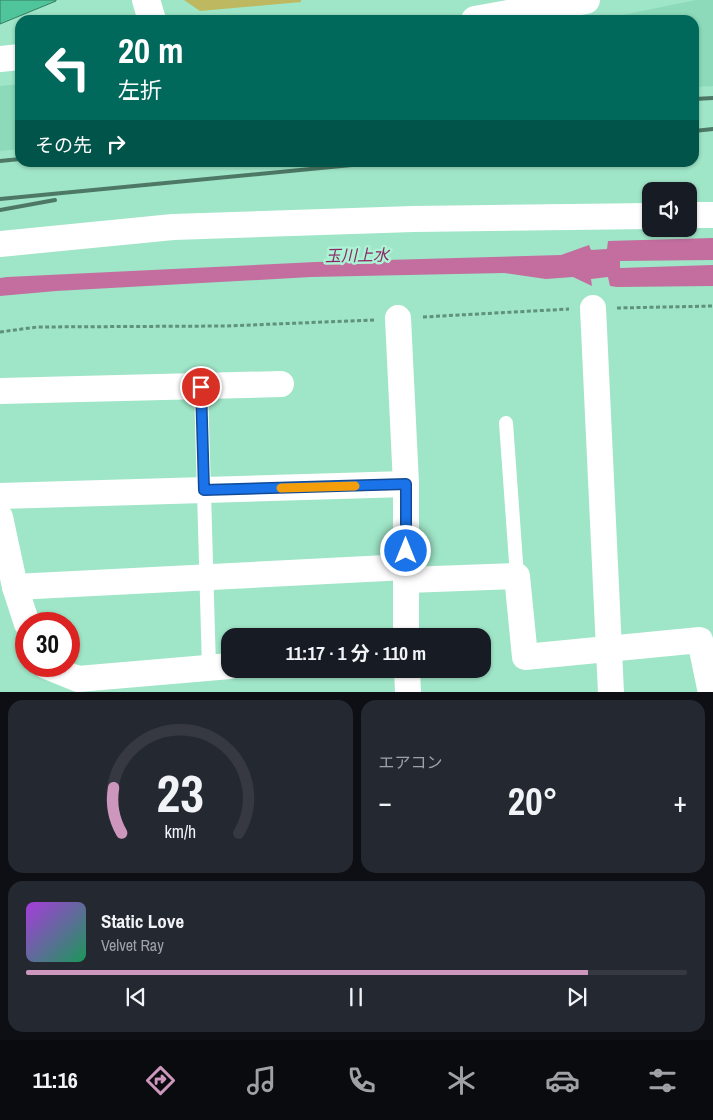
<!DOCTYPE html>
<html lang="ja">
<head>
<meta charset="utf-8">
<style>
	:root { --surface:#171b24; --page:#242831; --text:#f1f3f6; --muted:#9ea1a6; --line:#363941; --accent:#cd96bd }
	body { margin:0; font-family:"Archivo Narrow","Noto Sans JP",sans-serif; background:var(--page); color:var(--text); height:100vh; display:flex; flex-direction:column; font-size:19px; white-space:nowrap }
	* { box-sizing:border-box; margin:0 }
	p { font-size:16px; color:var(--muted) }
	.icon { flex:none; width:28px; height:28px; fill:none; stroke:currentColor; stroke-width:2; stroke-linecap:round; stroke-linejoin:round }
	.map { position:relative; height:692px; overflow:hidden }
	.panel { display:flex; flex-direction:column; gap:8px; padding:8px; background:#0d0f14; flex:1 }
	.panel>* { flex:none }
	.guide { position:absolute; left:15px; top:15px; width:684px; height:152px; border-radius:15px; box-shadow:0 1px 4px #0004; background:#00695c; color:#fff; overflow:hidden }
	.buttons { position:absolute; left:642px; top:182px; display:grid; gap:10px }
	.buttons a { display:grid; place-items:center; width:55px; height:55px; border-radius:10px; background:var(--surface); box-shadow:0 1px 4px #0004; font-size:25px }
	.speed { position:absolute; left:15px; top:612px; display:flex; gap:10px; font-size:25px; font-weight:700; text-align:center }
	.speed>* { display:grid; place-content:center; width:65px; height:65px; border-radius:50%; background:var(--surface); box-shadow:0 1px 4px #0004; line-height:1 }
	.speed .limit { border:8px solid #d22; background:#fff; color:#111 }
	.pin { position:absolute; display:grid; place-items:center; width:42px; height:42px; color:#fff; margin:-21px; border:2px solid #fff; border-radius:50%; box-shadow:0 1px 5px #0007 }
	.me { position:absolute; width:55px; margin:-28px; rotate:0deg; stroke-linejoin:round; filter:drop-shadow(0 0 4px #0008) }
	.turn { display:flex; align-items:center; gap:18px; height:105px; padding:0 20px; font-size:22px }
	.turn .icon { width:65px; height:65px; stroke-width:2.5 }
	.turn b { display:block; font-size:35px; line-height:42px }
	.then { display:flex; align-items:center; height:48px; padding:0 20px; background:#0003; gap:10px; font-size:19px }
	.big { font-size:38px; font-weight:700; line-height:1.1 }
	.panel .card { flex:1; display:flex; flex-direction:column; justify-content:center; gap:8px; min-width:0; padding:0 18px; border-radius:15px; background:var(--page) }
	.panel .dial { align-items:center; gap:0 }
	.dial svg { height:130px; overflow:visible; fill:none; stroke:var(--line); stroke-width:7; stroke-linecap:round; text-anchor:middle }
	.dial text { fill:var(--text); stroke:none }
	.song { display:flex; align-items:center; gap:15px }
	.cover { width:60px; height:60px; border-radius:8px; background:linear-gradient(135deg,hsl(280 70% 55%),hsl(150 70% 35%)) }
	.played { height:5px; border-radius:2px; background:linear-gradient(90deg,var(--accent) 85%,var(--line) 85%) }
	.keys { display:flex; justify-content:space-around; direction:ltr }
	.heat { display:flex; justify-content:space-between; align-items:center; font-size:28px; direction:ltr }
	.panel .tiles { flex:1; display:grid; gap:8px; grid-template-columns:1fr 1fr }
	.card:last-child { grid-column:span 2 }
	.trip { position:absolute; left:221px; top:628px; width:270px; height:50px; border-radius:15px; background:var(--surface); box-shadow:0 1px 4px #0004; font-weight:700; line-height:50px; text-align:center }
	.menu { display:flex; height:80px; justify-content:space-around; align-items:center; background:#090b0e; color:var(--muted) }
	.menu .icon { width:35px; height:35px }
	.menu .active { color:var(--accent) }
	.menu b { font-size:22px; color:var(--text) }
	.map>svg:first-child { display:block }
</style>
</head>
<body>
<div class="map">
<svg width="713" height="693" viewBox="0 0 713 693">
	<rect width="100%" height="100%" fill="#9fe5c7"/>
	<!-- built -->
	<g fill="#8cdab9">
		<path d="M696,0H713V86L694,87V20H598Z"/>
		<path d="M20,84V149L0,151V86Z"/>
	</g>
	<!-- green -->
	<path fill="#beb960" d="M184,0H301V2L200,11Z"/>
	<!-- water -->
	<path fill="#c36e9e" d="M713,238V260L620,261V268L713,265V286L617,287L610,286L608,277L591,279L592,286L573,277L546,279L504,273L311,277L56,291L0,296V278L7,277L316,262L561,255L589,245L591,250L607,249L608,241Z"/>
	<!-- building -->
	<path fill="#50c49a" stroke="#377d62" d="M0,0H56V1L0,24Z"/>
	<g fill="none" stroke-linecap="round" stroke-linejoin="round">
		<!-- path -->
		<g stroke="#5f917c" stroke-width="3" stroke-dasharray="4 2.5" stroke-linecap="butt">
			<path d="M617,308L713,306"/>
			<path d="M423,317L569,309"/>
			<path d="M0,332L37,327L226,326L374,320"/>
		</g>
		<!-- service -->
		<g stroke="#fff" stroke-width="14">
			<path d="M201,387L209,668"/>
			<path d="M506,423L517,576"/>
		</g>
		<!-- minor -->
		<g stroke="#fff" stroke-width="26">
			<path d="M0,59L20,57"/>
			<path d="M689,215H713"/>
			<path d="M0,244L173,227L413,219L651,216"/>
			<path d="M593,308L611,693"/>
			<path d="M398,318L406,484V636"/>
			<path d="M0,391L281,384"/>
			<path d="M0,496L406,484"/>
			<path d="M0,517L15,587L27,624"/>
			<path d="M407,580L517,576L525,657L700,640L711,693"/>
			<path d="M15,587L406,567"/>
			<path d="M46,666L78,679L230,666"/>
			<path d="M407,669L408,693"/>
		</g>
		<!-- tertiary -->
		<g stroke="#fff" stroke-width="28">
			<path d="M146,0L152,20"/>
			<path d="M475,20L586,0"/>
		</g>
		<!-- rail -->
		<g stroke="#4c7865" stroke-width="4">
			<path d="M694,99L713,98"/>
			<path d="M694,131L713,129"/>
			<path d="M0,161L20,159"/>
			<path d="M0,199L383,162"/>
			<path d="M0,210L55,200"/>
		</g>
	</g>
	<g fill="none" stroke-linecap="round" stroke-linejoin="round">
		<defs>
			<path id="route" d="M201,387L204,490L406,484V551"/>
		</defs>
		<!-- route casing -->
		<use href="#route" stroke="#114b97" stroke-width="12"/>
		<!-- route -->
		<use href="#route" stroke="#1a73e8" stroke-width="9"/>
		<!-- slow -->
		<path stroke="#f59e0b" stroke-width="9" d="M281,488L355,486"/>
	</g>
	<g text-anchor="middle" stroke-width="5" stroke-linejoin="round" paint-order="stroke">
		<!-- water labels -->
		<g font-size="16" font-style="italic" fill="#8b2566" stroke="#acf3d4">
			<text transform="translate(357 255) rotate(-1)" y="6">玉川上水</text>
		</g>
	</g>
</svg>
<div class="buttons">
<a><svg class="icon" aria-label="sound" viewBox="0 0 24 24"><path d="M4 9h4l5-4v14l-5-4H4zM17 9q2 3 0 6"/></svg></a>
</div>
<div class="speed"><div class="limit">30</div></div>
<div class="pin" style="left:201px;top:387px;background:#d93025"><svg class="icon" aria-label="arrive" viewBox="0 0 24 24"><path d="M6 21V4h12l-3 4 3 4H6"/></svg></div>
<svg class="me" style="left:406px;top:551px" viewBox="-20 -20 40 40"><circle r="17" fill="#1a73e8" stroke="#fff" stroke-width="3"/><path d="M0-11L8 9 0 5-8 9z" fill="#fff"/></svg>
<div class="trip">11:17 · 1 分 · 110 m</div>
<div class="guide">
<div class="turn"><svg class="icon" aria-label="left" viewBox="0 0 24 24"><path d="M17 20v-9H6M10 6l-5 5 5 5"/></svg><div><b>20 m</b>左折</div></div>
<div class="then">その先<svg class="icon" aria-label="right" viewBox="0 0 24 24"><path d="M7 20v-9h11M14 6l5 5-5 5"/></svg></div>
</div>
</div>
<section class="panel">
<div class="tiles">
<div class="card dial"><svg viewBox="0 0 100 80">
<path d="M14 69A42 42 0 1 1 86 69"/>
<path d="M14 69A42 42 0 0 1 9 41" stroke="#cd96bd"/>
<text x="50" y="56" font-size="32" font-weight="700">23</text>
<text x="50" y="72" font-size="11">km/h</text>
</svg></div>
<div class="card"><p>エアコン</p>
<div class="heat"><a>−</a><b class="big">20°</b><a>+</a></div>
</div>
<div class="card">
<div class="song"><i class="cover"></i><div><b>Static Love</b><p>Velvet Ray</p></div></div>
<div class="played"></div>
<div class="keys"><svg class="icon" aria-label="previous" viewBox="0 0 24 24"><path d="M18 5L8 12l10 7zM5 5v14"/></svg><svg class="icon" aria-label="pause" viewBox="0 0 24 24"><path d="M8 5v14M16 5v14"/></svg><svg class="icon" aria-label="next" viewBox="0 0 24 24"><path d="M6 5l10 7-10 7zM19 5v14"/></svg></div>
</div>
</div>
</section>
<nav class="menu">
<b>11:16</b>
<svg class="icon active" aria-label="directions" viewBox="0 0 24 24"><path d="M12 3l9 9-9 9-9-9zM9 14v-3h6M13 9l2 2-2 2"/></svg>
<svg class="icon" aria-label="music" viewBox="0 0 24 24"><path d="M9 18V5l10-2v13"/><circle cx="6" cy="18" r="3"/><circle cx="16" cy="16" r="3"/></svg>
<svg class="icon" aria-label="phone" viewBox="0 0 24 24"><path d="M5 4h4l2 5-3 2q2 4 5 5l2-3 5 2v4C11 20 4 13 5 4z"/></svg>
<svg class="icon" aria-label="climate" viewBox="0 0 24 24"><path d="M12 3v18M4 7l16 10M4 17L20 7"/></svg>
<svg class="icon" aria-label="car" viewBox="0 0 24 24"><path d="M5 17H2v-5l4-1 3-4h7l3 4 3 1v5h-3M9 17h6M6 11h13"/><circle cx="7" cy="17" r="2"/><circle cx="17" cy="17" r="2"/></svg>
<svg class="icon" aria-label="filters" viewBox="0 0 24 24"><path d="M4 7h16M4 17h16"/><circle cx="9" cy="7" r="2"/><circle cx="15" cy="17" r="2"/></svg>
</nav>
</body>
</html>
